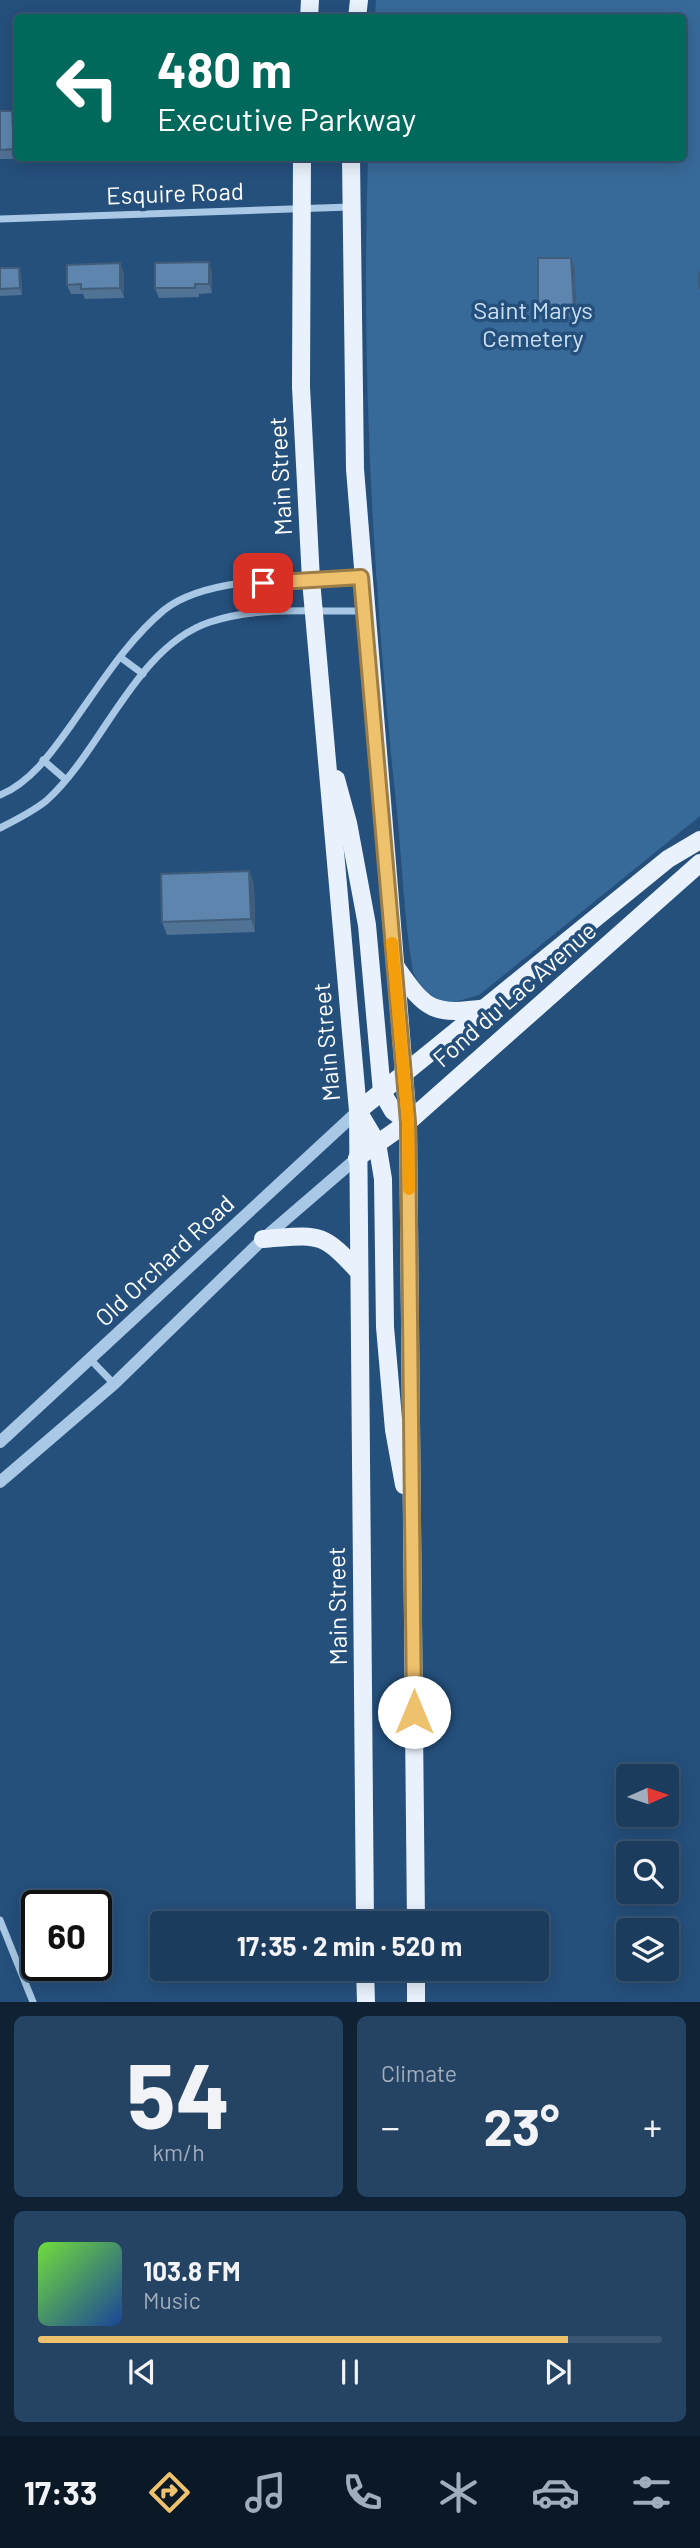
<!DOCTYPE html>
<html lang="en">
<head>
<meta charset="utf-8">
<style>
	:root { --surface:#1c3c5d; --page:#254363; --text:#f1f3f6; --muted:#a0adbc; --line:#3a5672; --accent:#eec16d }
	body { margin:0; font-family:Barlow,sans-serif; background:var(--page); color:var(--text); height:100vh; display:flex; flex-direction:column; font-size:26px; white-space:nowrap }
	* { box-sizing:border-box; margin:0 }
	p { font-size:23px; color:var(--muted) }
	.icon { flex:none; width:38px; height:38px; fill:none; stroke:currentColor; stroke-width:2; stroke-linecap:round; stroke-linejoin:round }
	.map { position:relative; height:2002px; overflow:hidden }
	.details { display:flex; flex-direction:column; gap:14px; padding:14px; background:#0f2133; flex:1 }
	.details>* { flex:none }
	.banner { position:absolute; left:14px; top:14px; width:672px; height:147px; border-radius:7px; box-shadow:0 4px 18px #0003,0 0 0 2px var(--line); background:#00695c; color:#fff; overflow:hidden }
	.needle { width:46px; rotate:87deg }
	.fabs { position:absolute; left:616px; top:1764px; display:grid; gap:14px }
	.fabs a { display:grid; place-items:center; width:63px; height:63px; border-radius:7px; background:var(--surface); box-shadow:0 4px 18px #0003,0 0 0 2px var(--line); font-size:35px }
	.speed { position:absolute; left:21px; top:1890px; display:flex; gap:14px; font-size:35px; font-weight:700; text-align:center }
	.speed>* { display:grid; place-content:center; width:91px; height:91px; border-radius:50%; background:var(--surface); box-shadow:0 4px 18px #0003,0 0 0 2px var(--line); line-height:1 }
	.speed .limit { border:4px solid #111; border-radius:10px; background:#fff; color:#111 }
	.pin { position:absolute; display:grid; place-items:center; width:60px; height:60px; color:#fff; margin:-30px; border-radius:14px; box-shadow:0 4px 10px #0006 }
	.me { position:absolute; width:77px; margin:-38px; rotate:0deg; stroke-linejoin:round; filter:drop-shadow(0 0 5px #0008) }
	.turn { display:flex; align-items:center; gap:24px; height:147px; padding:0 28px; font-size:32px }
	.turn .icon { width:91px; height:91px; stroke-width:2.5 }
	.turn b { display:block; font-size:49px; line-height:60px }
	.big { font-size:52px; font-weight:700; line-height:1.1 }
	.details .card { flex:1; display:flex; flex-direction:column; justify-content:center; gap:10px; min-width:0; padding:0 24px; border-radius:10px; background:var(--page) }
	.details .dial { align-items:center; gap:0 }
	.dial b { font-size:91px; line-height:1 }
	.song { display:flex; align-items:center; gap:21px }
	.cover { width:84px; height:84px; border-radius:10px; background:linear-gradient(135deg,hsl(100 70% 55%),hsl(220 70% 35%)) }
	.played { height:7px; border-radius:4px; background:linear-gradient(90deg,var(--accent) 85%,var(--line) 85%) }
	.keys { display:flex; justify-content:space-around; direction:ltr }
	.heat { display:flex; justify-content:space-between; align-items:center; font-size:38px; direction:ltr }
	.details .tiles { flex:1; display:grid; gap:14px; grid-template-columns:1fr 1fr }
	.card:last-child { grid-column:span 2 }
	.trip { position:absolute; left:150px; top:1911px; width:399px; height:70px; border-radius:7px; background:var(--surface); box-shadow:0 4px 18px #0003,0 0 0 2px var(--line); font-weight:700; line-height:70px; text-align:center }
	.menu { display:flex; height:112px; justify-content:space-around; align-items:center; background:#0b1825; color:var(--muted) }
	.menu .icon { width:49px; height:49px }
	.menu .on { color:var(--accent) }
	.menu b { font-size:32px; color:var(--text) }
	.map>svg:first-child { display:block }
</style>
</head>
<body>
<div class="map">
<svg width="700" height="2002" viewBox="0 0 700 2002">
	<rect width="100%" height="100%" fill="#25507c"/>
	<!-- green -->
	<path fill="#386a99" d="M376,0H700V816L479,995L448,1004C430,996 421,989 413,972C403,913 402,852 395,793C373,582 361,369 368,158H682V18L375,17Z"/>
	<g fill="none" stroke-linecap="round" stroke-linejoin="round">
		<!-- minor -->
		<g stroke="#a9c8e5" stroke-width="7">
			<path d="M0,219L350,207"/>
			<path d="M120,657L143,674"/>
			<path d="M43,760L65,779"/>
			<path d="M0,795C32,782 54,749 74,721C102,682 127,641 164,610C209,574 305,580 361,577"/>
			<path d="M0,828C16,820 32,812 46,801C103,750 135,647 210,622C257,606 314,612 364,611"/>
			<path d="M90,1359L114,1384"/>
			<path d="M0,1920L33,2002"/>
		</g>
		<!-- tertiary -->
		<g stroke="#a9c8e5" stroke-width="12">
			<path d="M0,1442L358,1111"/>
			<path d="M0,1482L114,1384L263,1239L357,1158"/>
		</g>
		<!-- primary -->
		<g stroke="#e9f2fc" stroke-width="18">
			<path d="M309,18L310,0"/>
			<path d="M357,18L359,0"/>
			<path d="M302,158L301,387L311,580L358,1111L365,1923"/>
			<path d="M351,158L355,469L408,1122L416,1923"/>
			<path d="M336,779L348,823L367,925L382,1092L393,1111L408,1122"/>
			<path d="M396,967C427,1012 433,1015 488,1008"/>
			<path d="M358,1111L668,859L700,840"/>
			<path d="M358,1111L377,1143L383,1179L385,1327L394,1430L404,1485"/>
			<path d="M357,1158L408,1122L700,863"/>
			<path d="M263,1239C318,1235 321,1230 359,1272"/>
			<path d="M365,1969L366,2002"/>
			<path d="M416,1969V2002"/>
		</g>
	</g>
	<!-- wall -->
	<g fill="#507295">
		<path d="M0,111L15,120L18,159H0Z"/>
		<path d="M0,268H19L21,274L22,295L0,296Z"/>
		<path d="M575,268L577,317H541L538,307Z"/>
		<path d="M212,272V293L199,294V297L159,298L155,288Z"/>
		<path d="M124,273V298L85,299L83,294H71L67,285Z"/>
		<path d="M249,871L254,884L255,932L167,935L162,922Z"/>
	</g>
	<!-- shaded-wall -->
	<g fill="#415d79">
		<path d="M12,111L15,120L18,159L14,149Z"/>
		<path d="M571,258L575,268L577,317L574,307Z"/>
		<path d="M209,262L212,272V293L209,284Z"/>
		<path d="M120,263L124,273V298L120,288Z"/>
		<path d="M19,268L21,274L22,295L20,288Z"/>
		<path d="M249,871L254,884L255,932L251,919Z"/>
	</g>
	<!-- building -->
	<g fill="#5d85ad" stroke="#415d79" stroke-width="2">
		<path d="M0,111H12L14,149L0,150Z"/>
		<path d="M538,258H571L574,307H538Z"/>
		<path d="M209,262V284H195V288H155V263Z"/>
		<path d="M120,263V288L81,289V284L67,285V265Z"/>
		<path d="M0,268H19L20,288L0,289Z"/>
		<path d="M700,272V288H699L698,273Z"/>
		<path d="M249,871L251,919L162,922L161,874Z"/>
	</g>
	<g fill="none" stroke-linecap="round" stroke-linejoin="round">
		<defs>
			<path id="route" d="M263,583L361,577L408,1122L414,1712"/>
		</defs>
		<!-- route casing -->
		<use href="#route" stroke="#9b7d47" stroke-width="18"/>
		<!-- route -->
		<use href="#route" stroke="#eec16d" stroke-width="12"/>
		<!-- slow -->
		<path stroke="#f59e0b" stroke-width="12" d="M392,943L408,1122L409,1189"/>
	</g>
	<g text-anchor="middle" stroke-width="7" stroke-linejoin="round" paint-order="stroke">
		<!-- street labels -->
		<g font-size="24" fill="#fff" stroke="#25507c">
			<text transform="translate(175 194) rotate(-2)" y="8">Esquire Road</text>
			<text transform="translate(281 476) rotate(-93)" y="8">Main Street</text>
			<text transform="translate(515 995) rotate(-41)" y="8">Fond du Lac Avenue</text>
			<text transform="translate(327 1042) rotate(-95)" y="8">Main Street</text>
			<text transform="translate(165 1261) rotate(-43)" y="8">Old Orchard Road</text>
			<text transform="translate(338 1606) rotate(-91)" y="8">Main Street</text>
		</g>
		<!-- park labels -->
		<g font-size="24" fill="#cbe0f4" stroke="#25507c">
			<text x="533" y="319">Saint Marys<tspan x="533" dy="28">Cemetery</tspan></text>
		</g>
	</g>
</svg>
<div class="fabs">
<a><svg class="needle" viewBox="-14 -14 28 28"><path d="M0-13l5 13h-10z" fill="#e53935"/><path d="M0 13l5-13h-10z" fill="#a0adbc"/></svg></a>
<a><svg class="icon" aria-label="search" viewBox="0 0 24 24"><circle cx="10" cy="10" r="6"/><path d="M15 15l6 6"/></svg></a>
<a><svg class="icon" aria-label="layers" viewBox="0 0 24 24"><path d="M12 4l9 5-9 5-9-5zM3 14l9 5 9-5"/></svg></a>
</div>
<div class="speed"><div class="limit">60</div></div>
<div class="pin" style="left:263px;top:583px;background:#d93025"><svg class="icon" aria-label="arrive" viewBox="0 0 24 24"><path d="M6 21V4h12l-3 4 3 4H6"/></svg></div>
<svg class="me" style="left:414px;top:1712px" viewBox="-20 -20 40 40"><circle r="19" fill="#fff"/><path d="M0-13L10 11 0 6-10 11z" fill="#eec16d"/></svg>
<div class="trip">17:35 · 2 min · 520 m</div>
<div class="banner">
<div class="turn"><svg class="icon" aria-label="left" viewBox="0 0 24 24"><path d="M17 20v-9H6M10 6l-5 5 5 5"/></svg><div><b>480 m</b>Executive Parkway</div></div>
</div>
</div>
<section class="details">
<div class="tiles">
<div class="card dial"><b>54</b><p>km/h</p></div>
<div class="card"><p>Climate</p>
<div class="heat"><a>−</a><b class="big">23°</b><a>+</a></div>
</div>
<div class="card">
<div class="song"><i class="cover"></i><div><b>103.8 FM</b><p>Music</p></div></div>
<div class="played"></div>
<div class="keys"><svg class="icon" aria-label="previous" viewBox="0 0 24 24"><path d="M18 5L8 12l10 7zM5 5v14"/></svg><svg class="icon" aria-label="pause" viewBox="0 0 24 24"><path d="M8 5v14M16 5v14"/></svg><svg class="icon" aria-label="next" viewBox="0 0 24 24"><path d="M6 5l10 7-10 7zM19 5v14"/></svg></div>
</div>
</div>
</section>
<nav class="menu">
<b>17:33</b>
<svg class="icon on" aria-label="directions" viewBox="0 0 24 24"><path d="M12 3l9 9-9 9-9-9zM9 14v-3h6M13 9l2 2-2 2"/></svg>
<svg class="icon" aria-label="music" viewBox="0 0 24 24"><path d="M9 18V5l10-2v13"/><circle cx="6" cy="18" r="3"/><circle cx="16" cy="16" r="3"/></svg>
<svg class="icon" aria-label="phone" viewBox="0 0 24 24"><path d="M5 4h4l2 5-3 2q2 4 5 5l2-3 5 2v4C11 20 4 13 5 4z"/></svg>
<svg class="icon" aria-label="climate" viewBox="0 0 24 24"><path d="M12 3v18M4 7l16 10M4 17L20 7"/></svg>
<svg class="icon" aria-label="car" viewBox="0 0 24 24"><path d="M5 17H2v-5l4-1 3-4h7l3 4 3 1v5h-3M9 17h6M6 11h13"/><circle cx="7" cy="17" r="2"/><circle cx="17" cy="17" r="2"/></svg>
<svg class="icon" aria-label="filters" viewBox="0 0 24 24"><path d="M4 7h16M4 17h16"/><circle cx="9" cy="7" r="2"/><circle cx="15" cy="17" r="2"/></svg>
</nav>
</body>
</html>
